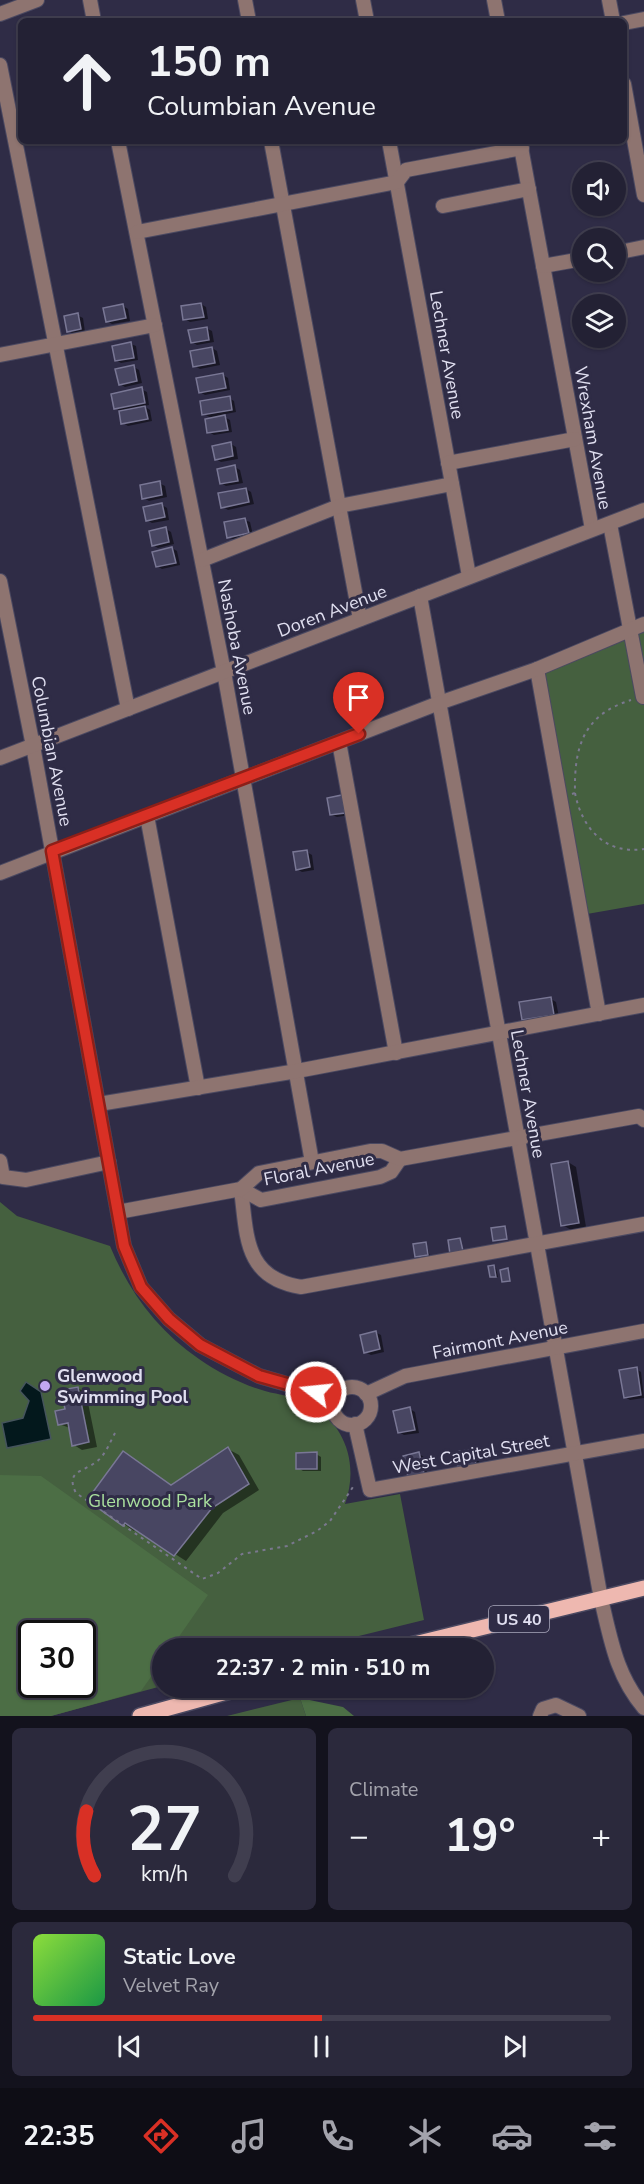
<!DOCTYPE html>
<html lang="en">
<head>
<meta charset="utf-8">
<style>
	:root { --surface:#232134; --page:#2b293c; --text:#f1f3f6; --muted:#a3a3ac; --line:#403e4f; --accent:#d93025 }
	body { margin:0; font-family:"Nunito Sans",sans-serif; background:var(--page); color:var(--text); height:100vh; display:flex; flex-direction:column; font-size:22px; white-space:nowrap }
	* { box-sizing:border-box; margin:0 }
	p { font-size:20px; color:var(--muted) }
	.icon { flex:none; width:33px; height:33px; fill:none; stroke:currentColor; stroke-width:2; stroke-linecap:round; stroke-linejoin:round }
	.map { position:relative; height:1716px; overflow:hidden }
	.panel { display:flex; flex-direction:column; gap:12px; padding:12px; background:#13121d; flex:1 }
	.panel>* { flex:none }
	.top-card { position:absolute; left:18px; top:18px; width:609px; height:126px; border-radius:9px; box-shadow:0 2px 4px #0004,0 0 0 2px var(--line); background:#232134; color:var(--text); overflow:hidden }
	.controls { position:absolute; left:572px; top:162px; display:grid; gap:12px }
	.controls a { display:grid; place-items:center; width:54px; height:54px; border-radius:50%; background:var(--surface); box-shadow:0 2px 4px #0004,0 0 0 2px var(--line); font-size:30px }
	.speed { position:absolute; left:18px; top:1620px; display:flex; gap:12px; font-size:30px; font-weight:700; text-align:center }
	.speed>* { display:grid; place-content:center; width:78px; height:78px; border-radius:50%; background:var(--surface); box-shadow:0 2px 4px #0004,0 0 0 2px var(--line); line-height:1 }
	.speed .limit { border:3px solid #111; border-radius:9px; background:#fff; color:#111 }
	.pin { position:absolute; display:grid; place-items:center; width:51px; height:51px; color:#fff; margin:-62px -26px; border-radius:50% 50% 50% 0; rotate:-45deg; box-shadow:0 0 6px #0007 }
	.pin .icon { rotate:45deg }
	.me { position:absolute; width:66px; margin:-33px; rotate:286deg; stroke-linejoin:round; filter:drop-shadow(0 0 4px #0008) }
	.turn { display:flex; align-items:center; gap:21px; height:126px; padding:0 30px; font-size:27px }
	.turn .icon { width:78px; height:78px; stroke-width:2.5 }
	.turn b { display:block; font-size:42px; line-height:51px }
	.big { font-size:45px; font-weight:700; line-height:1.1 }
	.panel .widget { flex:1; display:flex; flex-direction:column; justify-content:center; gap:9px; min-width:0; padding:0 21px; border-radius:9px; background:var(--page) }
	.panel .dial { align-items:center; gap:0 }
	.dial svg { height:156px; overflow:visible; fill:none; stroke:var(--line); stroke-width:7; stroke-linecap:round; text-anchor:middle }
	.dial text { fill:var(--text); stroke:none }
	.song { display:flex; align-items:center; gap:18px }
	.cover { width:72px; height:72px; border-radius:9px; background:linear-gradient(135deg,hsl(90 70% 55%),hsl(140 70% 35%)) }
	.played { height:6px; border-radius:3px; background:linear-gradient(90deg,var(--accent) 50%,var(--line) 50%) }
	.keys { display:flex; justify-content:space-around; direction:ltr }
	.heat { display:flex; justify-content:space-between; align-items:center; font-size:33px; direction:ltr }
	.panel .tiles { flex:1; display:grid; gap:12px; grid-template-columns:1fr 1fr }
	.widget:last-child { grid-column:span 2 }
	.trip { position:absolute; left:152px; top:1638px; width:342px; height:60px; border-radius:30px; background:var(--surface); box-shadow:0 2px 4px #0004,0 0 0 2px var(--line); font-weight:700; line-height:60px; text-align:center }
	.tabs { display:flex; height:96px; justify-content:space-around; align-items:center; background:#0e0d15; color:var(--muted) }
	.tabs .icon { width:42px; height:42px }
	.tabs .selected { color:var(--accent) }
	.tabs b { font-size:27px; color:var(--text) }
	.map>svg:first-child { display:block }
</style>
</head>
<body>
<div class="map">
<svg width="644" height="1716" viewBox="0 0 644 1716">
	<rect width="100%" height="100%" fill="#2f2c46"/>
	<!-- green -->
	<g fill="#45603f" fill-rule="evenodd">
		<path d="M644,631V904L587,914L543,670Z"/>
		<path d="M0,1202L17,1216L110,1246C129,1292 158,1331 199,1359C219,1373 241,1384 265,1391C279,1395 295,1396 308,1403C346,1424 359,1465 345,1504L400,1494L424,1620L310,1648H162V1686L51,1716H0ZM32,1634H82V1684H32Z"/>
		<path d="M300,1698L306,1716H226H227Z"/>
	</g>
	<!-- forest -->
	<g fill="#4c6e45" fill-rule="evenodd">
		<path d="M0,1475L41,1476L208,1595L171,1648H162V1661L141,1691L51,1716H0ZM32,1634H82V1684H32Z"/>
		<path d="M300,1698L343,1707L354,1716H306Z"/>
	</g>
	<!-- water -->
	<path fill="#03181c" stroke="#45545c" stroke-width="1.5" d="M26,1382L41,1392L51,1439L7,1448L2,1423L23,1418L29,1401L20,1391Z"/>
	<!-- shadow -->
	<g fill="#0007">
		<path d="M201,304L206,307L208,319L190,322L185,319Z"/>
		<path d="M123,306L128,309L130,321L112,324L107,321Z"/>
		<path d="M77,315L83,318L85,332L74,334L69,331Z"/>
		<path d="M206,328L212,331L214,342L197,345L192,342Z"/>
		<path d="M131,344L136,346L138,360L121,363L116,360Z"/>
		<path d="M212,348L217,351L220,365L200,369L195,366Z"/>
		<path d="M134,367L139,370L142,383L125,387L120,384Z"/>
		<path d="M223,375L228,378L230,390L205,395L200,392Z"/>
		<path d="M141,389L147,392L149,405L144,406L150,410L152,421L128,426L123,423L120,411L116,408Z"/>
		<path d="M229,398L234,401L236,412L221,415L230,420L232,432L214,435L209,432L213,419L204,414Z"/>
		<path d="M231,444L236,447L238,459L221,462L216,459Z"/>
		<path d="M235,467L240,470L243,483L226,486L221,483Z"/>
		<path d="M159,483L165,486L167,497L149,501L144,498Z"/>
		<path d="M246,489L251,492L254,504L228,510L223,507Z"/>
		<path d="M162,505L167,508L169,520L152,523L147,520Z"/>
		<path d="M245,520L250,522L253,535L234,540L229,537Z"/>
		<path d="M166,529L171,532L174,544L158,548L153,545Z"/>
		<path d="M172,548L177,551L180,565L162,569L157,566Z"/>
		<path d="M342,797L350,815L337,817L332,815Z"/>
		<path d="M307,852L312,855L314,870L302,872L297,869Z"/>
		<path d="M551,999L556,1002L559,1017L528,1022L523,1019Z"/>
		<path d="M568,1162L576,1167L586,1227L571,1230L563,1225Z"/>
		<path d="M504,1228L508,1239L495,1240Z"/>
		<path d="M426,1244L430,1256H416Z"/>
		<path d="M494,1267L496,1268L498,1277H492Z"/>
		<path d="M375,1332L381,1335L384,1352L371,1355L365,1352Z"/>
		<path d="M636,1369L641,1372L644,1398L630,1400L625,1397Z"/>
		<path d="M78,1388L86,1393L97,1447L82,1450L74,1445L70,1428L59,1424Z"/>
		<path d="M410,1409L415,1412L419,1433L404,1435L399,1432Z"/>
		<path d="M228,1449L239,1455L259,1490L223,1513L186,1561L136,1529L134,1531L124,1524L123,1453L172,1486Z"/>
		<path d="M473,1450L478,1453L480,1467L464,1470Z"/>
		<path d="M316,1454L321,1457V1471H303L298,1468Z"/>
		<path d="M419,1454L424,1457L428,1476L414,1479Z"/>
	</g>
	<!-- building -->
	<g fill="#484662" stroke="#797795" stroke-width="1.5">
		<path d="M201,303L204,317L183,320L181,306Z"/>
		<path d="M123,304L126,318L106,322L103,308Z"/>
		<path d="M78,313L81,329L67,332L64,316Z"/>
		<path d="M207,327L209,340L191,343L188,330Z"/>
		<path d="M131,342L134,358L115,361L112,346Z"/>
		<path d="M212,347L215,363L193,367L190,351Z"/>
		<path d="M134,365L137,381L119,385L115,369Z"/>
		<path d="M223,373L226,388L199,393L196,378Z"/>
		<path d="M142,387L145,403L114,409L111,394Z"/>
		<path d="M230,396L232,410L202,415L200,401Z"/>
		<path d="M145,406L148,419L121,424L119,411Z"/>
		<path d="M225,415L228,430L207,433L205,419Z"/>
		<path d="M231,442L233,456L215,460L212,446Z"/>
		<path d="M235,465L238,481L220,484L217,469Z"/>
		<path d="M160,481L162,495L142,499L140,485Z"/>
		<path d="M246,488L249,502L221,508L218,493Z"/>
		<path d="M162,503L165,517L146,521L143,507Z"/>
		<path d="M245,518L249,533L227,538L224,522Z"/>
		<path d="M166,527L169,542L152,546L149,531Z"/>
		<path d="M172,547L176,563L156,567L152,552Z"/>
		<path d="M342,795L345,813L330,815L327,798Z"/>
		<path d="M307,850L310,867L296,870L293,852Z"/>
		<path d="M551,997L554,1015L522,1020L519,1002Z"/>
		<path d="M568,1161L579,1223L561,1226L551,1164Z"/>
		<path d="M505,1226L507,1239L493,1241L491,1228Z"/>
		<path d="M460,1238L463,1251L450,1254L448,1240Z"/>
		<path d="M426,1242L428,1255L415,1257L413,1244Z"/>
		<path d="M494,1265L496,1277H490L488,1266Z"/>
		<path d="M508,1268L510,1281L502,1282L500,1270Z"/>
		<path d="M376,1331L380,1349L364,1353L360,1335Z"/>
		<path d="M637,1367L641,1395L624,1398L619,1370Z"/>
		<path d="M78,1387L89,1442L72,1446L68,1423L58,1425L55,1411L65,1409L61,1390Z"/>
		<path d="M410,1407L415,1430L398,1433L393,1411Z"/>
		<path d="M228,1447L249,1484L212,1508L174,1556L125,1523L123,1526L87,1500L123,1451L171,1485Z"/>
		<path d="M473,1449L476,1465L458,1468L455,1452Z"/>
		<path d="M317,1452V1469H296V1453Z"/>
		<path d="M419,1452L424,1473L408,1477L403,1456Z"/>
	</g>
	<g fill="none" stroke-linecap="round" stroke-linejoin="round">
		<defs>
			<g id="minor">
				<path d="M90,0L94,21"/>
				<path d="M245,0L249,21"/>
				<path d="M363,0L367,21"/>
				<path d="M494,0L498,21"/>
				<path d="M609,0L613,21"/>
				<path d="M0,14L37,0"/>
				<path d="M624,23L644,19"/>
				<path d="M0,65L128,709"/>
				<path d="M624,84L644,195"/>
				<path d="M118,141L224,672L312,1162"/>
				<path d="M271,141L360,619"/>
				<path d="M389,141L469,576"/>
				<path d="M520,142L592,529"/>
				<path d="M443,206L529,189"/>
				<path d="M137,232L397,182L406,170L522,148"/>
				<path d="M615,253L644,247"/>
				<path d="M543,266L582,259"/>
				<path d="M0,355L155,325"/>
				<path d="M448,463L575,439"/>
				<path d="M610,524L643,697"/>
				<path d="M202,560L339,506L452,484"/>
				<path d="M0,581L33,746L124,1246L141,1287L169,1319L200,1345L259,1376L335,1398"/>
				<path d="M420,596L601,1599C611,1640 616,1675 644,1708"/>
				<path d="M537,669L599,1014"/>
				<path d="M339,742L396,1053"/>
				<path d="M0,758L644,510"/>
				<path d="M147,816L198,1088"/>
				<path d="M0,873L439,703L537,669L644,624"/>
				<path d="M99,1104L297,1071L644,1005"/>
				<path d="M0,1161L3,1177L26,1180L109,1162"/>
				<path d="M241,1189C247,1236 244,1278 301,1287L644,1224"/>
				<path d="M241,1189L261,1200L380,1177L391,1172L400,1159"/>
				<path d="M118,1212L241,1189L259,1173L370,1151H382L400,1159L639,1116L644,1120"/>
				<circle cx="352" cy="1406" r="19"/>
				<path d="M366,1394L405,1376L644,1331"/>
				<path d="M355,1424L370,1490L644,1441"/>
				<path d="M540,1716L543,1709L556,1705L579,1716"/>
			</g>
			<g id="major">
				<path d="M398,1648L644,1588"/>
				<path d="M140,1716L241,1688"/>
			</g>
		</defs>
		<!-- minor casing -->
		<use href="#minor" stroke="#4b4961" stroke-width="16"/>
		<!-- major casing -->
		<use href="#major" stroke="#4b4961" stroke-width="18"/>
		<!-- path -->
		<g stroke="#7a788e" stroke-width="2" stroke-dasharray="3 4.5" stroke-linecap="butt">
			<path d="M575,793C582,829 606,855 644,849"/>
			<path d="M572,794L575,793C574,747 583,715 631,700"/>
			<path d="M115,1433C110,1442 105,1456 96,1462C83,1472 65,1471 76,1493L202,1579L218,1573L242,1554L287,1546L317,1531L330,1521L355,1484"/>
		</g>
		<!-- minor -->
		<use href="#minor" stroke="#8e7470" stroke-width="14"/>
		<!-- major -->
		<use href="#major" stroke="#eeb8b0" stroke-width="15"/>
	</g>
	<g fill="none" stroke-linecap="round" stroke-linejoin="round">
		<defs>
			<path id="route" d="M316,1392L259,1376L200,1345L169,1319L141,1287L124,1246L52,851L359,734"/>
		</defs>
		<!-- route casing -->
		<use href="#route" stroke="#8d1f18" stroke-width="15"/>
		<!-- route -->
		<use href="#route" stroke="#d93025" stroke-width="10"/>
	</g>
	<!-- markers -->
	<circle fill="#c2a7f2" stroke="#2f2c46" stroke-width="2" cx="45" cy="1386" r="6"/>
	<g text-anchor="middle" stroke-width="6" stroke-linejoin="round" paint-order="stroke">
		<!-- shield labels -->
		<rect fill="#2f2c46" stroke="#aba9bd" stroke-width="1.5" x="489" y="1606" width="60" height="26" rx="4.5"/>
		<g font-size="16" font-weight="bold" fill="#e0dff0">
			<text x="519" y="1625">US 40</text>
		</g>
		<!-- street labels -->
		<g font-size="18" fill="#e0dff0" stroke="#2f2c46">
			<text transform="translate(447 355) rotate(80)" y="6">Lechner Avenue</text>
			<text transform="translate(593 438) rotate(80)" y="6">Wrexham Avenue</text>
			<text transform="translate(332 611) rotate(-21)" y="6">Doren Avenue</text>
			<text transform="translate(237 647) rotate(79)" y="6">Nashoba Avenue</text>
			<text transform="translate(52 751) rotate(79)" y="6">Columbian Avenue</text>
			<text transform="translate(528 1094) rotate(80)" y="6">Lechner Avenue</text>
			<text transform="translate(319 1169) rotate(-11)" y="6">Floral Avenue</text>
			<text transform="translate(500 1340) rotate(-11)" y="6">Fairmont Avenue</text>
			<text transform="translate(471 1454) rotate(-10)" y="6">West Capital Street</text>
		</g>
		<!-- poi labels -->
		<g font-size="18" font-weight="bold" fill="#e0dff0" stroke="#2f2c46" text-anchor="start">
			<text x="57" y="1382">Glenwood<tspan x="57" dy="21">Swimming Pool</tspan></text>
		</g>
		<!-- park labels -->
		<g font-size="18" fill="#aae09e" stroke="#2f2c46">
			<text x="150" y="1507">Glenwood Park</text>
		</g>
	</g>
</svg>
<div class="controls">
<a><svg class="icon" aria-label="sound" viewBox="0 0 24 24"><path d="M4 9h4l5-4v14l-5-4H4zM17 9q2 3 0 6"/></svg></a>
<a><svg class="icon" aria-label="search" viewBox="0 0 24 24"><circle cx="10" cy="10" r="6"/><path d="M15 15l6 6"/></svg></a>
<a><svg class="icon" aria-label="layers" viewBox="0 0 24 24"><path d="M12 4l9 5-9 5-9-5zM3 14l9 5 9-5"/></svg></a>
</div>
<div class="speed"><div class="limit">30</div></div>
<div class="pin" style="left:359px;top:734px;background:#d93025"><svg class="icon" aria-label="arrive" viewBox="0 0 24 24"><path d="M6 21V4h12l-3 4 3 4H6"/></svg></div>
<svg class="me" style="left:316px;top:1392px" viewBox="-20 -20 40 40"><circle r="17" fill="#d93025" stroke="#fff" stroke-width="3"/><path d="M0-11L8 9 0 5-8 9z" fill="#fff"/></svg>
<div class="trip">22:37 · 2 min · 510 m</div>
<div class="top-card">
<div class="turn"><svg class="icon" aria-label="ahead" viewBox="0 0 24 24"><path d="M12 20V5M6 11l6-6 6 6"/></svg><div><b>150 m</b>Columbian Avenue</div></div>
</div>
</div>
<section class="panel">
<div class="tiles">
<div class="widget dial"><svg viewBox="0 0 100 80">
<path d="M14 69A42 42 0 1 1 86 69"/>
<path d="M14 69A42 42 0 0 1 10 36" stroke="#d93025"/>
<text x="50" y="56" font-size="32" font-weight="700">27</text>
<text x="50" y="72" font-size="11">km/h</text>
</svg></div>
<div class="widget"><p>Climate</p>
<div class="heat"><a>−</a><b class="big">19°</b><a>+</a></div>
</div>
<div class="widget">
<div class="song"><i class="cover"></i><div><b>Static Love</b><p>Velvet Ray</p></div></div>
<div class="played"></div>
<div class="keys"><svg class="icon" aria-label="previous" viewBox="0 0 24 24"><path d="M18 5L8 12l10 7zM5 5v14"/></svg><svg class="icon" aria-label="pause" viewBox="0 0 24 24"><path d="M8 5v14M16 5v14"/></svg><svg class="icon" aria-label="next" viewBox="0 0 24 24"><path d="M6 5l10 7-10 7zM19 5v14"/></svg></div>
</div>
</div>
</section>
<nav class="tabs">
<b>22:35</b>
<svg class="icon selected" aria-label="directions" viewBox="0 0 24 24"><path d="M12 3l9 9-9 9-9-9zM9 14v-3h6M13 9l2 2-2 2"/></svg>
<svg class="icon" aria-label="music" viewBox="0 0 24 24"><path d="M9 18V5l10-2v13"/><circle cx="6" cy="18" r="3"/><circle cx="16" cy="16" r="3"/></svg>
<svg class="icon" aria-label="phone" viewBox="0 0 24 24"><path d="M5 4h4l2 5-3 2q2 4 5 5l2-3 5 2v4C11 20 4 13 5 4z"/></svg>
<svg class="icon" aria-label="climate" viewBox="0 0 24 24"><path d="M12 3v18M4 7l16 10M4 17L20 7"/></svg>
<svg class="icon" aria-label="car" viewBox="0 0 24 24"><path d="M5 17H2v-5l4-1 3-4h7l3 4 3 1v5h-3M9 17h6M6 11h13"/><circle cx="7" cy="17" r="2"/><circle cx="17" cy="17" r="2"/></svg>
<svg class="icon" aria-label="filters" viewBox="0 0 24 24"><path d="M4 7h16M4 17h16"/><circle cx="9" cy="7" r="2"/><circle cx="15" cy="17" r="2"/></svg>
</nav>
</body>
</html>
